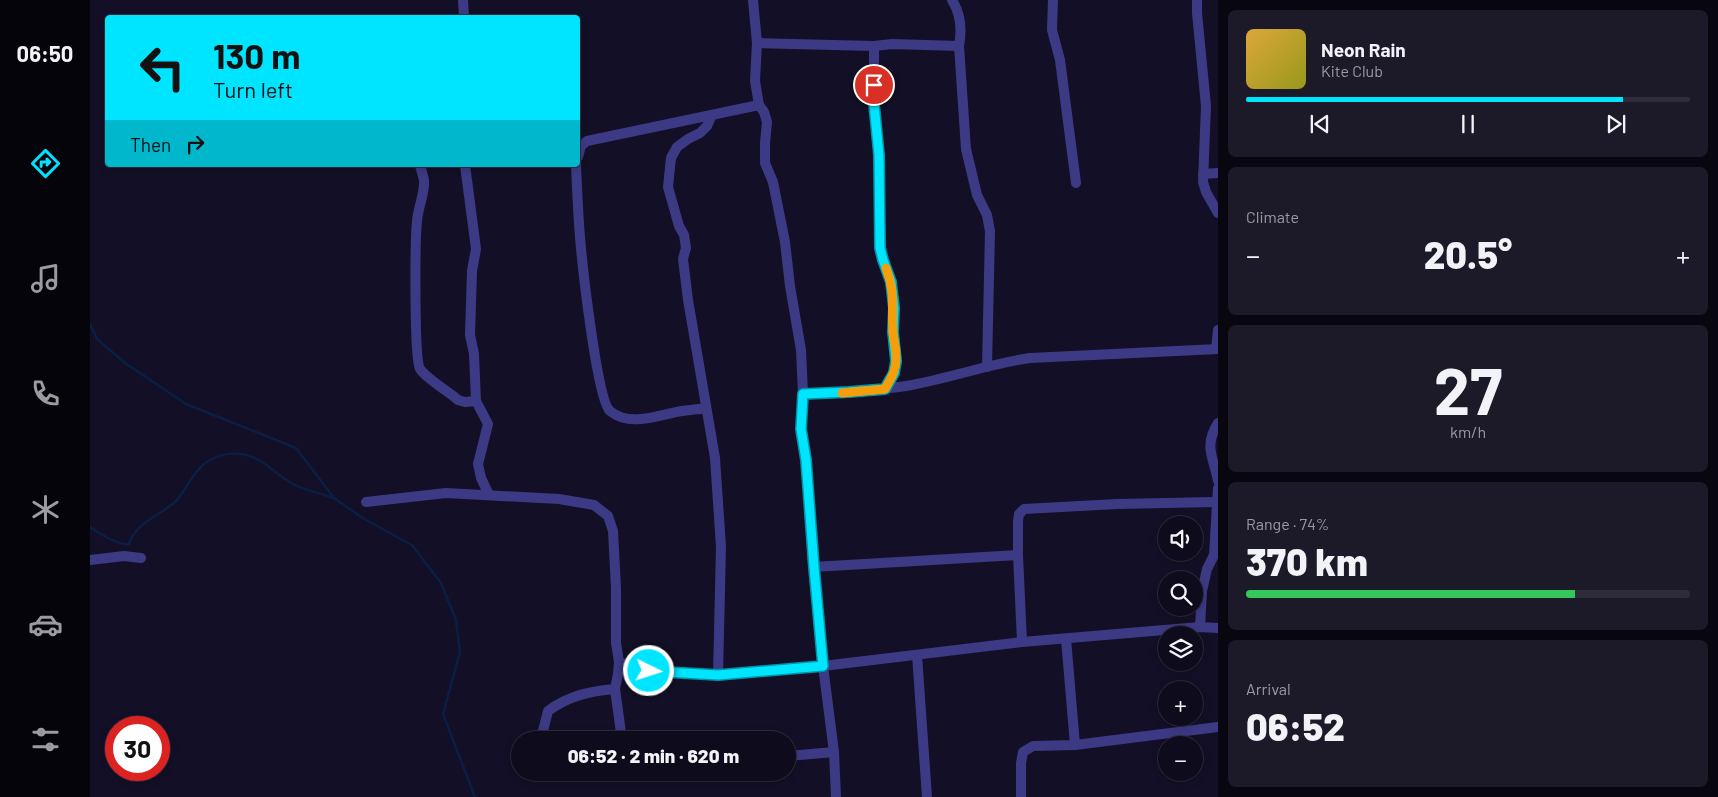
<!DOCTYPE html>
<html lang="en">
<head>
<meta charset="utf-8">
<style>
	:root { --surface:#0e0b1c; --page:#1c1929; --text:#f1f3f6; --muted:#9b9ba3; --line:#2e2b3b; --accent:#00e5ff }
	body { margin:0; font-family:Barlow,sans-serif; background:var(--page); color:var(--text); height:100vh; display:flex; flex-direction:column; font-size:19px; white-space:nowrap }
	* { box-sizing:border-box; margin:0 }
	p { font-size:16px; color:var(--muted) }
	.icon { flex:none; width:28px; height:28px; fill:none; stroke:currentColor; stroke-width:2; stroke-linecap:round; stroke-linejoin:round }
	.map { position:relative; flex:1; overflow:hidden }
	.details { display:flex; flex-direction:column; gap:10px; padding:10px; background:#08060f; width:500px }
	.details>* { flex:none }
	.banner { position:absolute; left:15px; top:15px; width:475px; height:152px; border-radius:5px; box-shadow:0 2px 8px #0003,0 0 0 1px var(--line); background:#00e5ff; color:#111; overflow:hidden }
	.controls { position:absolute; left:1068px; top:516px; display:grid; gap:10px }
	.controls a { display:grid; place-items:center; width:45px; height:45px; border-radius:50%; background:var(--surface); box-shadow:0 2px 8px #0003,0 0 0 1px var(--line); font-size:25px }
	.speed { position:absolute; left:15px; top:716px; display:flex; gap:10px; font-size:25px; font-weight:700; text-align:center }
	.speed>* { display:grid; place-content:center; width:65px; height:65px; border-radius:50%; background:var(--surface); box-shadow:0 2px 8px #0003,0 0 0 1px var(--line); line-height:1 }
	.speed .limit { border:8px solid #d22; background:#fff; color:#111 }
	.pin { position:absolute; display:grid; place-items:center; width:42px; height:42px; color:#fff; margin:-21px; border:2px solid #fff; border-radius:50%; box-shadow:0 1px 5px #0007 }
	.me { position:absolute; width:55px; margin:-28px; rotate:94deg; stroke-linejoin:round; filter:drop-shadow(0 0 4px #0008) }
	.turn { display:flex; align-items:center; gap:18px; height:105px; padding:0 25px; font-size:22px }
	.turn .icon { width:65px; height:65px; stroke-width:2.5 }
	.turn b { display:block; font-size:35px; line-height:42px }
	.then { display:flex; align-items:center; height:48px; padding:0 25px; background:#0003; gap:10px; font-size:19px }
	.big { font-size:38px; font-weight:800; line-height:1.1 }
	.details .card { flex:1; display:flex; flex-direction:column; justify-content:center; gap:8px; min-width:0; padding:0 18px; border-radius:8px; background:var(--page) }
	.details .dial { align-items:center; gap:0 }
	.dial b { font-size:65px; line-height:1 }
	.song { display:flex; align-items:center; gap:15px }
	.cover { width:60px; height:60px; border-radius:8px; background:linear-gradient(135deg,hsl(40 70% 55%),hsl(60 70% 35%)) }
	.played { height:5px; border-radius:2px; background:linear-gradient(90deg,var(--accent) 85%,var(--line) 85%) }
	.keys { display:flex; justify-content:space-around; direction:ltr }
	.heat { display:flex; justify-content:space-between; align-items:center; font-size:28px; direction:ltr }
	.charge { height:8px; border-radius:4px; background:linear-gradient(90deg,#34c759 74%,var(--line) 0) }
	.trip { position:absolute; left:421px; top:731px; width:285px; height:50px; border-radius:25px; background:var(--surface); box-shadow:0 2px 8px #0003,0 0 0 1px var(--line); font-weight:800; line-height:50px; text-align:center }
	main { display:flex; flex:1; min-height:0 }
	.tab-bar { display:flex; flex-direction:column; width:90px; justify-content:space-around; align-items:center; background:#06040b; color:var(--muted) }
	.tab-bar .icon { width:35px; height:35px }
	.tab-bar .current { color:var(--accent) }
	.tab-bar b { font-size:22px; color:var(--text) }
	.map>svg:first-child { display:block }
</style>
</head>
<body>
<main>
<nav class="tab-bar">
<b>06:50</b>
<svg class="icon current" aria-label="directions" viewBox="0 0 24 24"><path d="M12 3l9 9-9 9-9-9zM9 14v-3h6M13 9l2 2-2 2"/></svg>
<svg class="icon" aria-label="music" viewBox="0 0 24 24"><path d="M9 18V5l10-2v13"/><circle cx="6" cy="18" r="3"/><circle cx="16" cy="16" r="3"/></svg>
<svg class="icon" aria-label="phone" viewBox="0 0 24 24"><path d="M5 4h4l2 5-3 2q2 4 5 5l2-3 5 2v4C11 20 4 13 5 4z"/></svg>
<svg class="icon" aria-label="climate" viewBox="0 0 24 24"><path d="M12 3v18M4 7l16 10M4 17L20 7"/></svg>
<svg class="icon" aria-label="car" viewBox="0 0 24 24"><path d="M5 17H2v-5l4-1 3-4h7l3 4 3 1v5h-3M9 17h6M6 11h13"/><circle cx="7" cy="17" r="2"/><circle cx="17" cy="17" r="2"/></svg>
<svg class="icon" aria-label="filters" viewBox="0 0 24 24"><path d="M4 7h16M4 17h16"/><circle cx="9" cy="7" r="2"/><circle cx="15" cy="17" r="2"/></svg>
</nav>
<div class="map">
<svg width="1128" height="797" viewBox="0 0 1128 797">
	<rect width="100%" height="100%" fill="#130f26"/>
	<g fill="none" stroke-linecap="round" stroke-linejoin="round">
		<!-- stream -->
		<g stroke="#0a1f44" stroke-width="2.5">
			<path d="M0,324L7,339L35,363L96,404L206,448L244,498L274,519L322,545L351,583L366,620L370,652L353,714L385,797"/>
			<path d="M0,527C8,533 30,546 39,544C46,522 70,516 86,501C96,490 102,474 114,464C131,451 153,450 172,462C182,468 191,478 203,484C215,490 230,493 243,498"/>
		</g>
		<!-- minor -->
		<g stroke="#3d3a85" stroke-width="10">
			<path d="M373,0L374,18"/>
			<path d="M663,0L667,43L665,81L669,105L674,112L677,122L675,143V163L683,182L695,242L700,286L711,350L713,394L711,429L716,460L723,567L733,666L744,752L746,797"/>
			<path d="M862,0C871,14 872,30 869,46L876,149L887,195L897,215L900,231L897,367"/>
			<path d="M963,0L962,30L970,60L986,183"/>
			<path d="M1107,0V13L1116,106L1113,182L1116,192L1128,213"/>
			<path d="M667,43L784,46L802,44L869,46"/>
			<path d="M784,46V104L789,155L790,248L793,260L801,282L804,308L803,331L807,361L804,373L795,389"/>
			<path d="M622,115L617,126L610,133L598,139L587,147L581,158L578,187L589,226L594,235L596,248L593,259L598,300L625,458L631,547L628,675"/>
			<path d="M488,157L491,146L497,141L669,105"/>
			<path d="M330,165C331,170 333,175 334,180C335,194 328,207 327,221C325,239 324,359 330,369C338,380 358,391 368,400L375,402L386,401"/>
			<path d="M375,165L386,249L382,271L380,335L384,354L386,401L398,424L388,464L391,478L399,495"/>
			<path d="M486,165C487,189 488,213 490,237C492,262 507,400 520,411C538,426 563,417 582,413C593,410 605,410 616,408"/>
			<path d="M1113,174L1128,173"/>
			<path d="M1126,349L1128,330"/>
			<path d="M713,394C748,393 782,391 816,386C858,379 898,364 940,358L1128,349"/>
			<path d="M1128,423C1113,447 1124,458 1128,481"/>
			<path d="M276,502L356,493L469,499L504,505L518,516L523,531L526,588V643L529,662L528,674L525,689L532,740"/>
			<path d="M0,560L34,556L51,558"/>
			<path d="M723,567L928,555"/>
			<path d="M1110,627L1112,591L1117,569L1124,555L1128,488"/>
			<path d="M976,639L985,745"/>
			<path d="M932,642L928,555V521L929,514L934,509L1027,504L1126,502"/>
			<path d="M827,655L837,797"/>
			<path d="M529,662L559,671L628,675L733,666L932,642L1110,627L1128,628"/>
			<path d="M451,739L458,711C478,696 500,691 525,689"/>
			<path d="M698,756L744,752"/>
			<path d="M931,797V763L933,752L943,746L985,745L1128,727"/>
		</g>
	</g>
	<g fill="none" stroke-linecap="round" stroke-linejoin="round">
		<defs>
			<path id="route" d="M559,671L628,675L733,666L724,567L716,460L711,429L713,394L759,392L795,389L804,373L806,361L803,332L804,308L801,282L793,260L790,248L789,155L784,104V85"/>
		</defs>
		<!-- route casing -->
		<use href="#route" stroke="#0095a6" stroke-width="12"/>
		<!-- route -->
		<use href="#route" stroke="#00e5ff" stroke-width="9"/>
		<!-- slow -->
		<path stroke="#f59e0b" stroke-width="9" d="M752,393L795,389C800,380 806,371 806,360C807,351 804,342 803,333C801,308 806,294 796,268"/>
	</g>
</svg>
<div class="controls">
<a><svg class="icon" aria-label="sound" viewBox="0 0 24 24"><path d="M4 9h4l5-4v14l-5-4H4zM17 9q2 3 0 6"/></svg></a>
<a><svg class="icon" aria-label="search" viewBox="0 0 24 24"><circle cx="10" cy="10" r="6"/><path d="M15 15l6 6"/></svg></a>
<a><svg class="icon" aria-label="layers" viewBox="0 0 24 24"><path d="M12 4l9 5-9 5-9-5zM3 14l9 5 9-5"/></svg></a>
<a>+</a>
<a>−</a>
</div>
<div class="speed"><div class="limit">30</div></div>
<div class="pin" style="left:784px;top:85px;background:#d93025"><svg class="icon" aria-label="arrive" viewBox="0 0 24 24"><path d="M6 21V4h12l-3 4 3 4H6"/></svg></div>
<svg class="me" style="left:559px;top:671px" viewBox="-20 -20 40 40"><circle r="17" fill="#00e5ff" stroke="#fff" stroke-width="3"/><path d="M0-11L8 9 0 5-8 9z" fill="#fff"/></svg>
<div class="trip">06:52 · 2 min · 620 m</div>
<div class="banner">
<div class="turn"><svg class="icon" aria-label="left" viewBox="0 0 24 24"><path d="M17 20v-9H6M10 6l-5 5 5 5"/></svg><div><b>130 m</b>Turn left</div></div>
<div class="then">Then<svg class="icon" aria-label="right" viewBox="0 0 24 24"><path d="M7 20v-9h11M14 6l5 5-5 5"/></svg></div>
</div>
</div>
<section class="details">
<div class="card">
<div class="song"><i class="cover"></i><div><b>Neon Rain</b><p>Kite Club</p></div></div>
<div class="played"></div>
<div class="keys"><svg class="icon" aria-label="previous" viewBox="0 0 24 24"><path d="M18 5L8 12l10 7zM5 5v14"/></svg><svg class="icon" aria-label="pause" viewBox="0 0 24 24"><path d="M8 5v14M16 5v14"/></svg><svg class="icon" aria-label="next" viewBox="0 0 24 24"><path d="M6 5l10 7-10 7zM19 5v14"/></svg></div>
</div>
<div class="card"><p>Climate</p>
<div class="heat"><a>−</a><b class="big">20.5°</b><a>+</a></div>
</div>
<div class="card dial"><b>27</b><p>km/h</p></div>
<div class="card"><p>Range · 74%</p><b class="big">370 km</b><div class="charge"></div></div>
<div class="card"><p>Arrival</p><b class="big">06:52</b></div>
</section>
</main>
</body>
</html>
